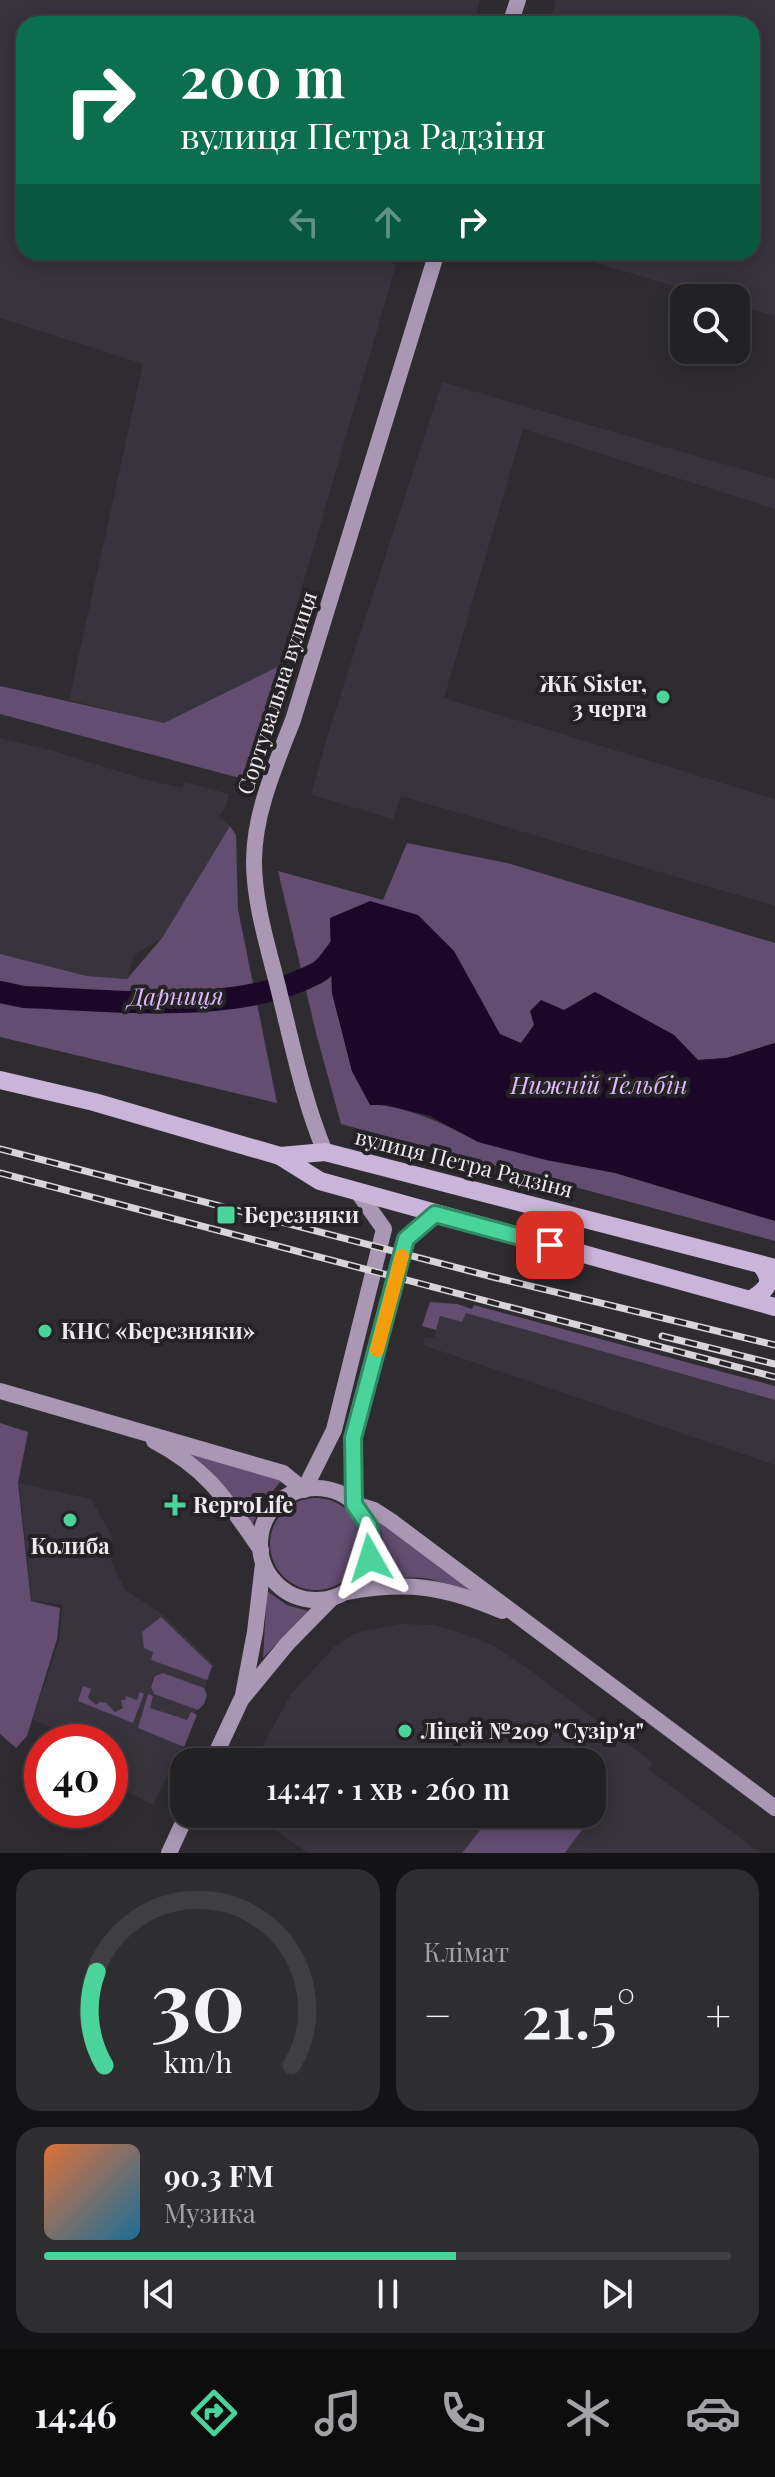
<!DOCTYPE html>
<html lang="uk">
<head>
<meta charset="utf-8">
<style>
	:root { --surface:#222124; --page:#2e2e31; --text:#f1f3f6; --muted:#a2a3a6; --line:#3f3e41; --accent:#4ad49c }
	body { margin:0; font-family:"Playfair Display",serif; background:var(--page); color:var(--text); height:100vh; display:flex; flex-direction:column; font-size:30px; white-space:nowrap }
	* { box-sizing:border-box; margin:0 }
	p { font-size:26px; color:var(--muted) }
	.icon { flex:none; width:44px; height:44px; fill:none; stroke:currentColor; stroke-width:2; stroke-linecap:round; stroke-linejoin:round }
	.map { position:relative; height:1853px; overflow:hidden }
	.panel { display:flex; flex-direction:column; gap:16px; padding:16px; background:#131214; flex:1 }
	.panel>* { flex:none }
	.banner { position:absolute; left:16px; top:16px; width:744px; height:244px; border-radius:24px; box-shadow:0 4px 20px #0003,0 0 0 2px var(--line); background:#0b6e4f; color:#fff; overflow:hidden }
	.buttons { position:absolute; left:670px; top:284px; display:grid; gap:16px }
	.buttons a { display:grid; place-items:center; width:80px; height:80px; border-radius:16px; background:var(--surface); box-shadow:0 4px 20px #0003,0 0 0 2px var(--line); font-size:40px }
	.speed { position:absolute; left:24px; top:1724px; display:flex; gap:16px; font-size:40px; font-weight:700; text-align:center }
	.speed>* { display:grid; place-content:center; width:104px; height:104px; border-radius:50%; background:var(--surface); box-shadow:0 4px 20px #0003,0 0 0 2px var(--line); line-height:1 }
	.speed .limit { border:12px solid #d22; background:#fff; color:#111 }
	.pin { position:absolute; display:grid; place-items:center; width:68px; height:68px; color:#fff; margin:-34px; border-radius:16px; box-shadow:0 4px 12px #0006 }
	.me { position:absolute; width:88px; margin:-44px; rotate:354deg; stroke-linejoin:round; filter:drop-shadow(0 0 6px #0008) }
	.turn { display:flex; align-items:center; gap:28px; height:168px; padding:0 32px; font-size:36px }
	.turn .icon { width:104px; height:104px; stroke-width:2.5 }
	.turn b { display:block; font-size:56px; line-height:68px }
	.lanes { display:flex; align-items:center; height:76px; padding:0 32px; background:#0003; justify-content:center; gap:40px; direction:ltr }
	.lanes .off { opacity:.35 }
	.big { font-size:60px; font-weight:600; line-height:1.1 }
	.panel .tile { flex:1; display:flex; flex-direction:column; justify-content:center; gap:12px; min-width:0; padding:0 28px; border-radius:24px; background:var(--page) }
	.panel .dial { align-items:center; gap:0 }
	.dial svg { height:208px; overflow:visible; fill:none; stroke:var(--line); stroke-width:7; stroke-linecap:round; text-anchor:middle }
	.dial text { fill:var(--text); stroke:none }
	.song { display:flex; align-items:center; gap:24px }
	.cover { width:96px; height:96px; border-radius:12px; background:linear-gradient(135deg,hsl(20 70% 55%),hsl(200 70% 35%)) }
	.played { height:8px; border-radius:4px; background:linear-gradient(90deg,var(--accent) 60%,var(--line) 60%) }
	.keys { display:flex; justify-content:space-around; direction:ltr }
	.heat { display:flex; justify-content:space-between; align-items:center; font-size:44px; direction:ltr }
	.panel .tiles { flex:1; display:grid; gap:16px; grid-template-columns:1fr 1fr }
	.tile:last-child { grid-column:span 2 }
	.trip { position:absolute; left:170px; top:1748px; width:436px; height:80px; border-radius:24px; background:var(--surface); box-shadow:0 4px 20px #0003,0 0 0 2px var(--line); font-weight:600; line-height:80px; text-align:center }
	.dock { display:flex; height:128px; justify-content:space-around; align-items:center; background:#0e0d0e; color:var(--muted) }
	.dock .icon { width:56px; height:56px }
	.dock .on { color:var(--accent) }
	.dock b { font-size:36px; color:var(--text) }
	.map>svg:first-child { display:block }
</style>
</head>
<body>
<div class="map">
<svg width="775" height="1853" viewBox="0 0 775 1853">
	<rect width="100%" height="100%" fill="#2e2c30"/>
	<!-- built -->
	<g fill="#38333c">
		<path d="M0,0H480L473,24H24V252H379L378,258L396,265L279,666L164,724L69,700L143,364L0,318Z"/>
		<path d="M556,0H775V316L736,305V298H714L560,252H752V24H549Z"/>
		<path d="M442,382L775,479V509L523,429L444,698L775,799V906L401,796L393,819L311,795L331,724Z"/>
		<path d="M0,738L54,751L140,778L182,788L185,782L229,794L226,806L219,816L230,826L162,938L134,955L127,979L87,976L0,954Z"/>
		<path d="M465,1312L775,1400V1465L423,1345L425,1337L434,1338L440,1316Z"/>
		<path d="M19,1483L91,1499L112,1536L111,1561L125,1590L162,1614L214,1665L180,1750L153,1805L110,1782V1742H57L61,1733L33,1719L60,1637L62,1605L32,1600Z"/>
		<path d="M401,1624L435,1625L462,1633L493,1645L530,1670L653,1763L648,1769L761,1853H307L255,1814H592V1762H254L291,1694L334,1647L355,1633Z"/>
	</g>
	<!-- green -->
	<g fill="#634d71" fill-rule="evenodd">
		<path d="M279,666L285,667L254,777L247,780L0,714V686L164,723Z"/>
		<path d="M230,826L236,835L238,909L277,1103L0,1037V954L87,976L127,979L162,938Z"/>
		<path d="M407,843L507,863L775,943V1043L727,1058L698,1060L674,1035L595,992L775,1198V1241L341,1124L316,1033L278,871L383,900ZM330,918L473,1139C440,1122 408,1107 370,1104L352,1071L332,993Z"/>
		<path d="M430,1302L457,1304L472,1309L474,1305L775,1386V1400L466,1313L462,1322L440,1316L436,1330L422,1326Z"/>
		<path d="M0,1423L28,1432L18,1483L31,1601L60,1608L57,1639L27,1736L16,1748L0,1734Z"/>
		<path d="M179,1445L276,1477L281,1481L264,1502L252,1525Z"/>
		<circle cx="316" cy="1544" r="46"/>
		<path d="M377,1521L474,1591C458,1591 446,1582 430,1579C410,1576 392,1578 372,1581C384,1561 387,1543 377,1521Z"/>
		<path d="M267,1591L287,1605L308,1611L263,1658Z"/>
		<path d="M161,1617L212,1666L207,1680L151,1660L153,1652L144,1648L142,1632Z"/>
		<path d="M163,1673L204,1688L207,1695L204,1704L198,1710L154,1694L151,1687L155,1676Z"/>
		<path d="M83,1686L91,1689L88,1698L96,1705L100,1702L106,1703L115,1712L123,1708L121,1700H125L126,1696L137,1700L140,1692L144,1694L133,1723L78,1701Z"/>
		<path d="M148,1694L153,1696L150,1708L187,1720L191,1712L197,1715L184,1747L138,1728Z"/>
		<path d="M592,1784L595,1812L565,1853H462L493,1814H592Z"/>
	</g>
	<!-- water -->
	<path fill="#1d0728" d="M370,901L418,915L454,951L500,1034L521,1043L534,1025L530,1011L541,1000L564,1010L595,992L674,1035L698,1060L727,1058L775,1043V1221L615,1173L546,1160L478,1142L430,1116L386,1105H370L352,1071L332,993L330,918Z"/>
	<g fill="none" stroke-linecap="round" stroke-linejoin="round">
		<!-- river -->
		<path stroke="#1d0728" stroke-width="22" d="M0,992L24,997C112,1000 237,1016 317,973C331,966 336,947 350,938"/>
		<!-- secondary -->
		<g stroke="#a997b4" stroke-width="16">
			<path d="M510,24L518,0"/>
			<path d="M325,1152C303,1099 292,1043 278,987C268,947 254,903 254,861C254,813 276,764 293,720L437,252"/>
			<path d="M0,1391L283,1473L304,1490"/>
			<path d="M154,1441C209,1470 227,1501 261,1550"/>
			<circle cx="316" cy="1544" r="56"/>
			<path d="M304,1490L334,1430L384,1229L357,1191"/>
			<path d="M354,1504L374,1510L391,1521L775,1808"/>
			<path d="M354,1504L353,1438L406,1239L435,1214"/>
			<path d="M346,1592C408,1581 444,1586 502,1611"/>
			<path d="M243,1695L255,1632L263,1564"/>
			<path d="M212,1762L241,1700L287,1644L332,1598"/>
			<path d="M169,1853L187,1814"/>
		</g>
		<!-- primary -->
		<g stroke="#cbb4d9" stroke-width="18">
			<path d="M0,1080L94,1102L280,1156L320,1181L775,1307"/>
			<path d="M280,1156L325,1152L775,1268"/>
			<path d="M752,1299C768,1288 774,1283 761,1265"/>
		</g>
		<defs>
			<g id="rail">
				<path d="M0,1149L493,1277L775,1345"/>
				<path d="M0,1173L775,1377"/>
				<path d="M662,1336L775,1364"/>
			</g>
		</defs>
		<!-- rail casing -->
		<use href="#rail" stroke="#d7d5d8" stroke-width="7"/>
		<!-- rail -->
		<use href="#rail" stroke="#252226" stroke-width="4" stroke-dasharray="12" stroke-linecap="butt"/>
	</g>
	<g fill="none" stroke-linecap="round" stroke-linejoin="round">
		<defs>
			<path id="route" d="M370,1558L372,1542L369,1526L354,1504L353,1438L406,1239L435,1214L550,1245"/>
		</defs>
		<!-- route casing -->
		<use href="#route" stroke="#308a65" stroke-width="20"/>
		<!-- route -->
		<use href="#route" stroke="#4ad49c" stroke-width="14"/>
		<!-- slow -->
		<path stroke="#f59e0b" stroke-width="14" d="M377,1350L402,1256"/>
	</g>
	<!-- markers -->
	<g fill="#4ad49c" stroke="#252226" stroke-width="3">
		<circle cx="663" cy="697" r="8"/>
		<rect x="216" y="1205" width="20" height="20" rx="4"/>
		<circle cx="45" cy="1331" r="8"/>
		<path d="M171 1493h8v8h8v8h-8v8h-8v-8h-8v-8h8z"/>
		<circle cx="70" cy="1520" r="8"/>
		<circle cx="405" cy="1731" r="8"/>
	</g>
	<g text-anchor="middle" stroke-width="8" stroke-linejoin="round" paint-order="stroke">
		<!-- poi labels -->
		<g font-size="22" font-weight="bold" fill="#edebee" stroke="#252226" text-anchor="start">
			<text x="647" y="692" text-anchor="end">ЖК Sister,<tspan x="647" dy="25">3 черга</tspan></text>
			<text x="244" y="1223">Березняки</text>
			<text x="61" y="1339">КНС «Березняки»</text>
			<text x="193" y="1513">ReproLife</text>
			<text x="70" y="1554" text-anchor="middle">Колиба</text>
			<text x="421" y="1739">Ліцей №209 "Сузір'я"</text>
		</g>
		<!-- street labels -->
		<g font-size="22" fill="#edebee" stroke="#252226">
			<text transform="translate(277 693) rotate(-72)" y="8">Сортувальна вулиця</text>
			<text transform="translate(464 1163) rotate(14)" y="8">вулиця Петра Радзіня</text>
		</g>
		<!-- water labels -->
		<g font-size="24" font-style="italic" fill="#e1baf9" stroke="#252226">
			<text transform="translate(176 997) rotate(-1)" y="8">Дарниця</text>
			<text x="599" y="1094">Нижній Тельбін</text>
		</g>
	</g>
</svg>
<div class="buttons">
<a><svg class="icon" aria-label="search" viewBox="0 0 24 24"><circle cx="10" cy="10" r="6"/><path d="M15 15l6 6"/></svg></a>
</div>
<div class="speed"><div class="limit">40</div></div>
<div class="pin" style="left:550px;top:1245px;background:#d93025"><svg class="icon" aria-label="arrive" viewBox="0 0 24 24"><path d="M6 21V4h12l-3 4 3 4H6"/></svg></div>
<svg class="me" style="left:370px;top:1558px" viewBox="-20 -20 40 40"><path d="M0-17L14 15 0 8-14 15z" fill="#4ad49c" stroke="#fff" stroke-width="4"/></svg>
<div class="trip">14:47 · 1 хв · 260 m</div>
<div class="banner">
<div class="turn"><svg class="icon" aria-label="right" viewBox="0 0 24 24"><path d="M7 20v-9h11M14 6l5 5-5 5"/></svg><div><b>200 m</b>вулиця Петра Радзіня</div></div>
<div class="lanes"><svg class="icon off" aria-label="left" viewBox="0 0 24 24"><path d="M17 20v-9H6M10 6l-5 5 5 5"/></svg><svg class="icon off" aria-label="ahead" viewBox="0 0 24 24"><path d="M12 20V5M6 11l6-6 6 6"/></svg><svg class="icon" aria-label="right" viewBox="0 0 24 24"><path d="M7 20v-9h11M14 6l5 5-5 5"/></svg></div>
</div>
</div>
<section class="panel">
<div class="tiles">
<div class="tile dial"><svg viewBox="0 0 100 80">
<path d="M14 69A42 42 0 1 1 86 69"/>
<path d="M14 69A42 42 0 0 1 11 33" stroke="#4ad49c"/>
<text x="50" y="56" font-size="32" font-weight="700">30</text>
<text x="50" y="72" font-size="11">km/h</text>
</svg></div>
<div class="tile"><p>Клімат</p>
<div class="heat"><a>−</a><b class="big">21.5°</b><a>+</a></div>
</div>
<div class="tile">
<div class="song"><i class="cover"></i><div><b>90.3 FM</b><p>Музика</p></div></div>
<div class="played"></div>
<div class="keys"><svg class="icon" aria-label="previous" viewBox="0 0 24 24"><path d="M18 5L8 12l10 7zM5 5v14"/></svg><svg class="icon" aria-label="pause" viewBox="0 0 24 24"><path d="M8 5v14M16 5v14"/></svg><svg class="icon" aria-label="next" viewBox="0 0 24 24"><path d="M6 5l10 7-10 7zM19 5v14"/></svg></div>
</div>
</div>
</section>
<nav class="dock">
<b>14:46</b>
<svg class="icon on" aria-label="directions" viewBox="0 0 24 24"><path d="M12 3l9 9-9 9-9-9zM9 14v-3h6M13 9l2 2-2 2"/></svg>
<svg class="icon" aria-label="music" viewBox="0 0 24 24"><path d="M9 18V5l10-2v13"/><circle cx="6" cy="18" r="3"/><circle cx="16" cy="16" r="3"/></svg>
<svg class="icon" aria-label="phone" viewBox="0 0 24 24"><path d="M5 4h4l2 5-3 2q2 4 5 5l2-3 5 2v4C11 20 4 13 5 4z"/></svg>
<svg class="icon" aria-label="climate" viewBox="0 0 24 24"><path d="M12 3v18M4 7l16 10M4 17L20 7"/></svg>
<svg class="icon" aria-label="car" viewBox="0 0 24 24"><path d="M5 17H2v-5l4-1 3-4h7l3 4 3 1v5h-3M9 17h6M6 11h13"/><circle cx="7" cy="17" r="2"/><circle cx="17" cy="17" r="2"/></svg>
</nav>
</body>
</html>
